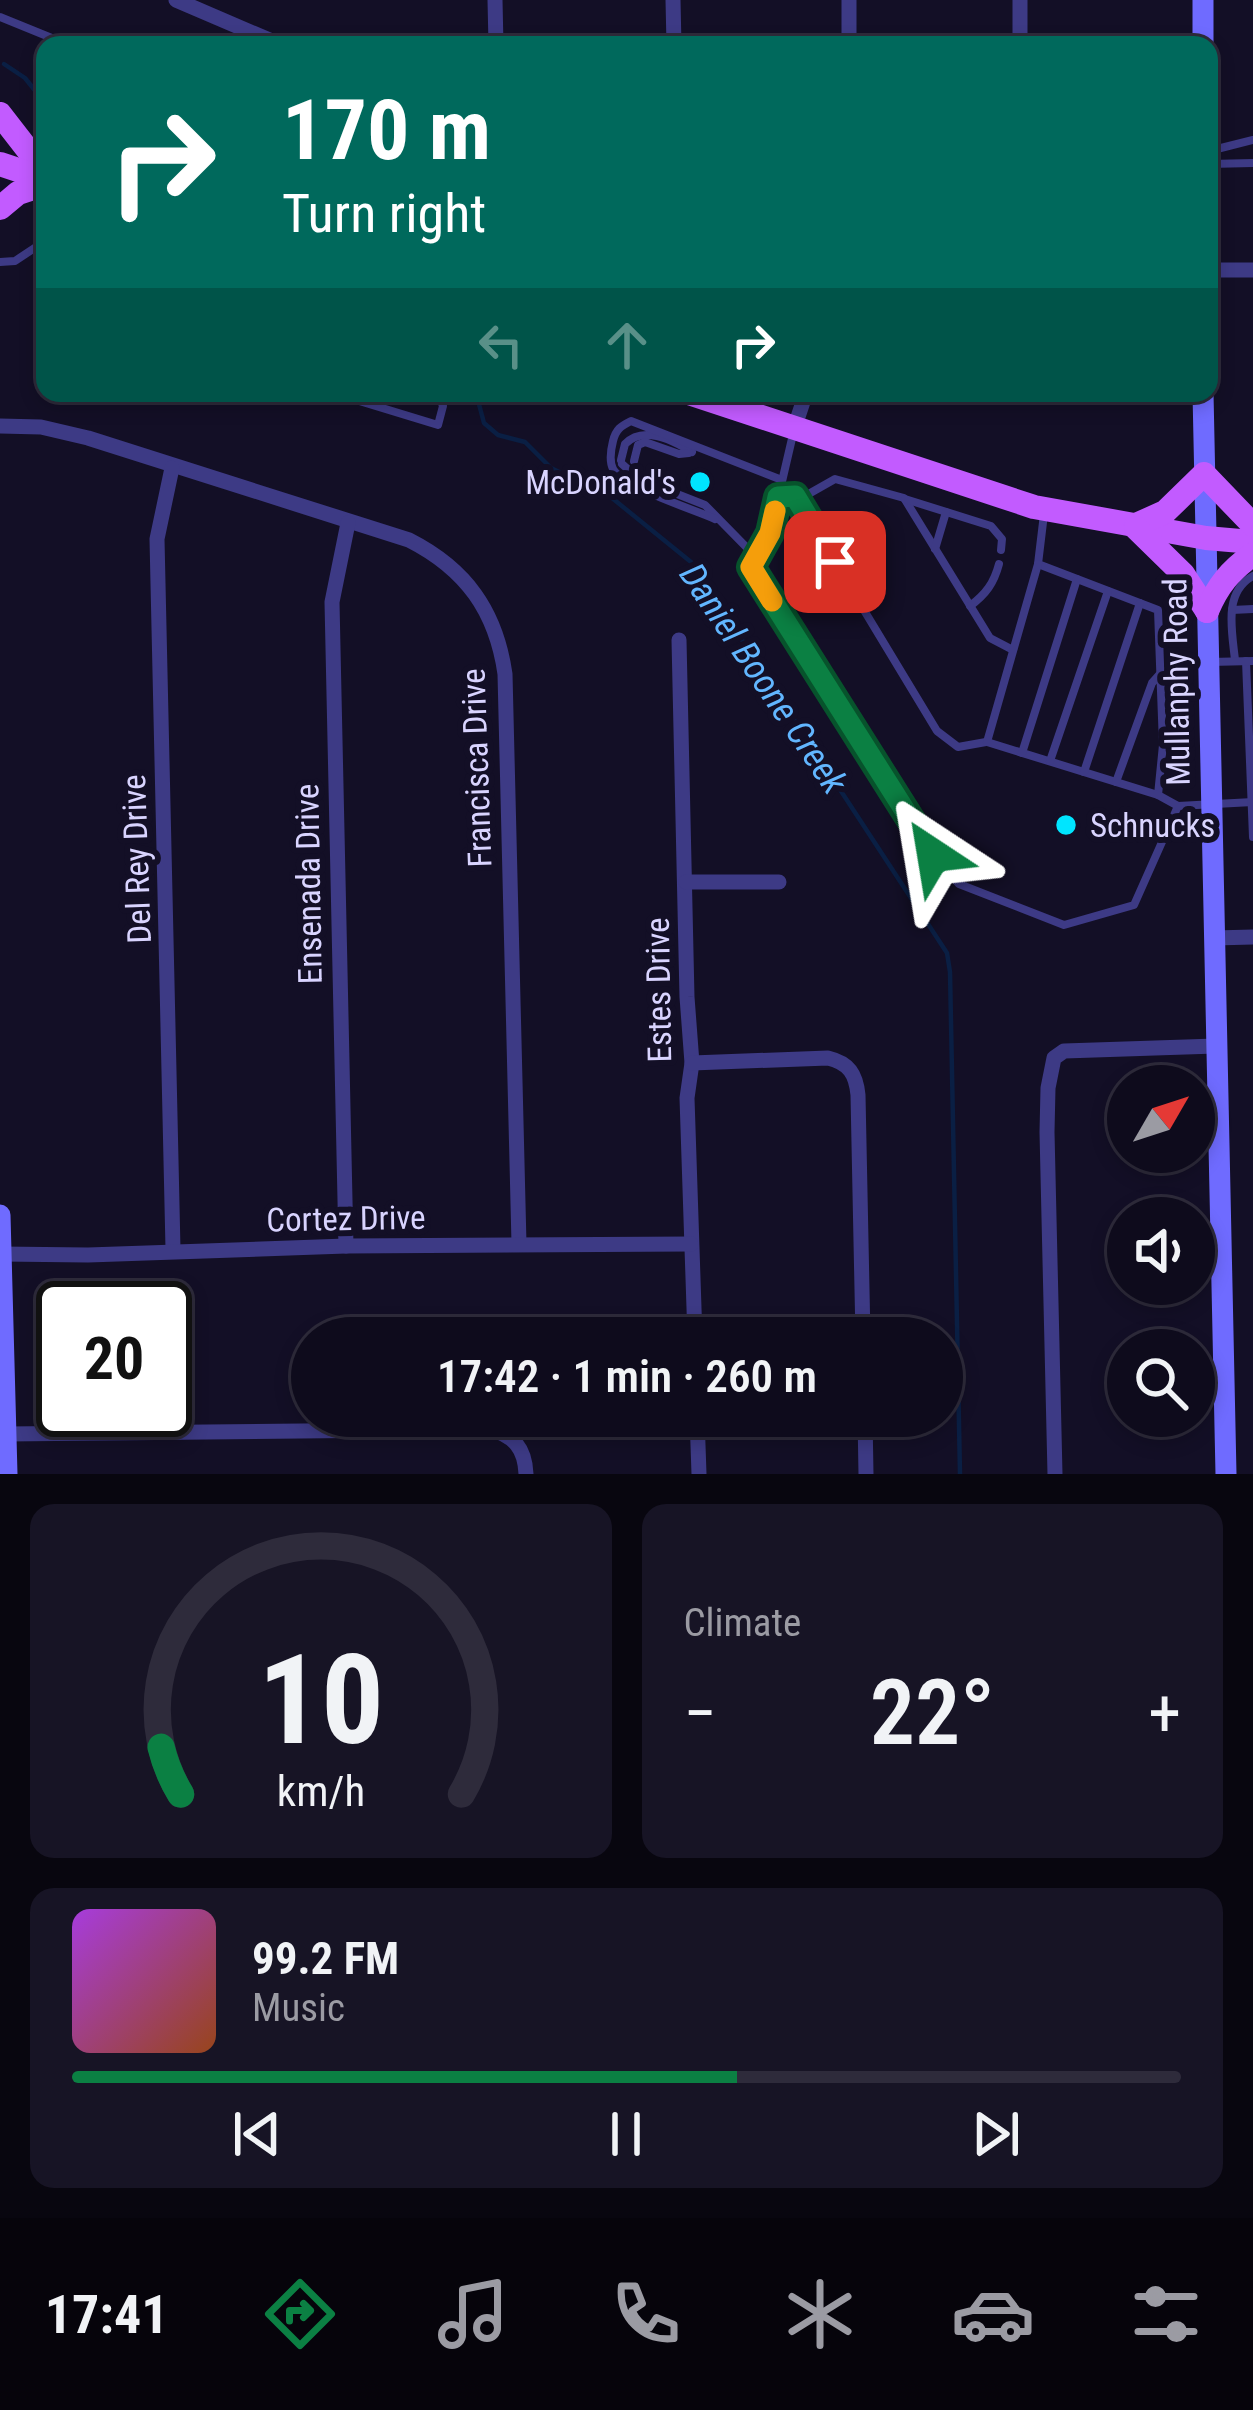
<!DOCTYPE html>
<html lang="en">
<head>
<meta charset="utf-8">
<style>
	:root { --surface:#0e0b1c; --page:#171425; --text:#f1f3f6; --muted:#9b9ba3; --line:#2e2b3b; --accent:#0b8043 }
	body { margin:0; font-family:"Roboto Condensed",sans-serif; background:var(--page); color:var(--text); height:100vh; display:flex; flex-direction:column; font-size:45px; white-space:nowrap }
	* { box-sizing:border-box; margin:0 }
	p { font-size:39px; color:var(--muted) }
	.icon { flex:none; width:66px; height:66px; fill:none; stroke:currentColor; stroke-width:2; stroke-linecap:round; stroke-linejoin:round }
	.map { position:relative; height:1474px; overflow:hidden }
	.side { display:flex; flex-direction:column; gap:30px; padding:30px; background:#08060f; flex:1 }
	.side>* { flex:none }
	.hud { position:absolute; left:36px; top:36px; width:1182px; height:366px; border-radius:24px; box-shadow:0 6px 18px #0003,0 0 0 3px var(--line); background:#00695c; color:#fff; overflow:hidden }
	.needle { width:78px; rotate:51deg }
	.controls { position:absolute; left:1107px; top:1065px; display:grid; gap:24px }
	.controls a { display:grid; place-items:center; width:108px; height:108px; border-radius:50%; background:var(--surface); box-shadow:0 6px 18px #0003,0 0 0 3px var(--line); font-size:60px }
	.speed { position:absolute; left:36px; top:1281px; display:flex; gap:24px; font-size:60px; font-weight:700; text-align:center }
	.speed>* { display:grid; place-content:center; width:156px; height:156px; border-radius:50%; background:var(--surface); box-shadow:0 6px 18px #0003,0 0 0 3px var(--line); line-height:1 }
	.speed .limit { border:6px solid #111; border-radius:18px; background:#fff; color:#111 }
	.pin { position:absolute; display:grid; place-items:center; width:102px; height:102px; color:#fff; margin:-51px; border-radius:24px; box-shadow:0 6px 18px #0006 }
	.me { position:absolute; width:132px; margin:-66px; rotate:327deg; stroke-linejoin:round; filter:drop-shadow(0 0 9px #0008) }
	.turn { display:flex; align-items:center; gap:42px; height:252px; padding:0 48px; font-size:54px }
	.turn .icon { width:156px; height:156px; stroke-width:2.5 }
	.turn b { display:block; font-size:84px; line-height:102px }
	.lanes { display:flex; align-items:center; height:114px; padding:0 48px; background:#0003; justify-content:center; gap:60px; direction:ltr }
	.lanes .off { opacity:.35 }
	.big { font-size:90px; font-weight:600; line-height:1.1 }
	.side .card { flex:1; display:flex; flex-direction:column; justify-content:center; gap:18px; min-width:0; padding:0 42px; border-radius:24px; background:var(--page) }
	.side .dial { align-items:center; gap:0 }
	.dial svg { height:312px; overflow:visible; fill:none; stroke:var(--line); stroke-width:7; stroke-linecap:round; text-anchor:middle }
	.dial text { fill:var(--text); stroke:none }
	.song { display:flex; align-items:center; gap:36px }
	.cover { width:144px; height:144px; border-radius:18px; background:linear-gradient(135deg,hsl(280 70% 55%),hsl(20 70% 35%)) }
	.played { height:12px; border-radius:6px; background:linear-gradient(90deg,var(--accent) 60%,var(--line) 60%) }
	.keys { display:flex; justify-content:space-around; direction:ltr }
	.heat { display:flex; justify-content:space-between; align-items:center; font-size:66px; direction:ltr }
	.side .tiles { flex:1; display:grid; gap:30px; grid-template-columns:1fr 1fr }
	.card:last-child { grid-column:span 2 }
	.trip { position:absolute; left:291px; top:1317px; width:672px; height:120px; border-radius:60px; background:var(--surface); box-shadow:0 6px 18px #0003,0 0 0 3px var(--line); font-weight:600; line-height:120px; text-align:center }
	.dock { display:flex; height:192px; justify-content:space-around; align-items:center; background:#06040b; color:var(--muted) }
	.dock .icon { width:84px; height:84px }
	.dock .current { color:var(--accent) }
	.dock b { font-size:54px; color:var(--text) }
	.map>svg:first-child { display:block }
</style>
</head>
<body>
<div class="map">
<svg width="1253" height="1474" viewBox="0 0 1253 1474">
	<rect width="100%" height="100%" fill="#130f26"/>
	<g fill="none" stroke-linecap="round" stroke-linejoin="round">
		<!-- stream -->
		<g stroke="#0a1f44" stroke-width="4.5">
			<path d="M4,64L25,78L45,103"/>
			<path d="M476,393L484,423L498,435L525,442L551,468L612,498L691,562L947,953L950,972L960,1474"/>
		</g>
		<!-- lane -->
		<g stroke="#3d3a85" stroke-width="8">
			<path d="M0,17L69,45"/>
			<path d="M1209,151L1253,140"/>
			<path d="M1209,164L1253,163"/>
			<path d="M0,262L15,261L45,241"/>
			<path d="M333,393L438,425L443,406L438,393"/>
			<path d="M794,430L770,533L751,567L890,790L933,855L959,884L1064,925L1134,905L1178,806"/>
			<path d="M621,460L625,444C643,425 673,440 692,452"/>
			<path d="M634,461L638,445L645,442L679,454L689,453"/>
			<path d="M622,464L639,479L705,505L756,557"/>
			<path d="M795,496L937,731L958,747L986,742"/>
			<path d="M778,497L805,496L835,479L904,498L990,638L1013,650"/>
			<path d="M905,499L991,526L1002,539L1001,550"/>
			<path d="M1044,514L1038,564L1158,610L1163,745L1158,795"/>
			<path d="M715,519C693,509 624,488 613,469C609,461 611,449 613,441C616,429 621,426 631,421L782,480"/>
			<path d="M935,549L946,512"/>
			<path d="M1038,564L987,742L1158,795L1178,806L1253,802"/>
			<path d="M970,606C986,594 994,583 999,564"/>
			<path d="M1232,610L1253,609"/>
			<path d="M1235,660C1232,631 1223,592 1253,576"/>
			<path d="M1246,661L1253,837"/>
			<path d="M1210,662L1253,661"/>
			<path d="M1022,753L1077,579"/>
			<path d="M1050,761L1108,591"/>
			<path d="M1084,772L1140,603"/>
			<path d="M1116,782L1152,683L1160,674"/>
		</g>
		<!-- street -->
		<g stroke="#3d3a85" stroke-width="15">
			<path d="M176,0L281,45"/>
			<path d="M495,0L496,45"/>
			<path d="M673,0L674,45"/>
			<path d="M849,0V45"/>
			<path d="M1020,0V45"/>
			<path d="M1209,270H1253"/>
			<path d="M0,426L41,427L88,438L409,540C466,569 496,611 505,674L519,1244"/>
			<path d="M794,429L806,393"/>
			<path d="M172,468L157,539L173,1249"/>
			<path d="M679,640L687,997L692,1063L687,1098L695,1338"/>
			<path d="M686,882H779"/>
			<path d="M1214,938L1253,937"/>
			<path d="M692,1063L828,1058C849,1063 856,1074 858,1095L863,1338"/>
			<path d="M346,1246L332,602L348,523"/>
			<path d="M1,1254L88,1255L346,1246L691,1244"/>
			<path d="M697,1416L699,1474"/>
			<path d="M865,1416L866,1474"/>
			<path d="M6,1434L490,1429C514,1436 525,1448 526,1474"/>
			<path d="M1055,1474L1047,1132L1048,1088L1054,1058L1064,1051L1216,1046"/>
		</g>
		<!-- secondary -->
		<g stroke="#6f6bff" stroke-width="21">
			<path d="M1203,0V45"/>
			<path d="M1203,393L1226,1474"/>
			<path d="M0,1215L7,1474"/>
		</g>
		<!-- primary -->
		<g stroke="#c25bff" stroke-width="24">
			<path d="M0,114L45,172"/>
			<path d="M0,164L45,179"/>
			<path d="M0,208L18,193L45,184"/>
			<path d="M689,393L1034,507L1206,538L1253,542"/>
			<path d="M1136,525L1165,512L1204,474L1253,525"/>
			<path d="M1136,528L1183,574L1207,611"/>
			<path d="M1207,611C1218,585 1230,571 1253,554"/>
		</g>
	</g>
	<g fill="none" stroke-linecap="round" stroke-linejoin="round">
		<defs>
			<path id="route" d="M835,562L795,496L778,497L770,533L751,567L933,855"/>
		</defs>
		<!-- route casing -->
		<use href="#route" stroke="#07532c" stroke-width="30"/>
		<!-- route -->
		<use href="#route" stroke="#0b8043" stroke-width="21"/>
		<!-- slow -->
		<path stroke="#f59e0b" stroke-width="21" d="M772,601L751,567L770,533L775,511"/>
	</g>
	<!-- markers -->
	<g fill="#00e5ff" stroke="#130f26" stroke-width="4.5">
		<circle cx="700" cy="482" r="12"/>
		<circle cx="1066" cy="825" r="12"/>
	</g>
	<g text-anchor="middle" stroke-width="12" stroke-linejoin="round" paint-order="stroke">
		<!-- poi labels -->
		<g font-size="33" fill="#d9d4ff" stroke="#130f26" text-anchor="end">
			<text x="676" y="494">McDonald's</text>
			<text x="1090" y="837" text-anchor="start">Schnucks</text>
		</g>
		<!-- street labels -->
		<g font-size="33" fill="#d9d4ff" stroke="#130f26">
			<text transform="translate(1176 682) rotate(-91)" y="12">Mullanphy Road</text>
			<text transform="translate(476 768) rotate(-92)" y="12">Francisca Drive</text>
			<text transform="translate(136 859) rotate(-92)" y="12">Del Rey Drive</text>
			<text transform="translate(308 884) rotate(-91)" y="12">Ensenada Drive</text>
			<text transform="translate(658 990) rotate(-91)" y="12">Estes Drive</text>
			<text transform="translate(346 1218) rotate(-1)" y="12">Cortez Drive</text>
		</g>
		<!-- water labels -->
		<g font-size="36" font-style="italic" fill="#62b6ff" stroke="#130f26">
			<text transform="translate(764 678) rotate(56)" y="13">Daniel Boone Creek</text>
		</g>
	</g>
</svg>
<div class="controls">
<a><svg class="needle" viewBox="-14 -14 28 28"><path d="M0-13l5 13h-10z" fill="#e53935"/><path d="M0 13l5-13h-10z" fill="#9b9ba3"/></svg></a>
<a><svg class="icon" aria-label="sound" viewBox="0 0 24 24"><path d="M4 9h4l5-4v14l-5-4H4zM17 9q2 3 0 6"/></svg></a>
<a><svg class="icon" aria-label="search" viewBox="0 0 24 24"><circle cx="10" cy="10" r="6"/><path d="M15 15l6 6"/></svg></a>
</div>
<div class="speed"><div class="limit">20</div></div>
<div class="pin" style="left:835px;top:562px;background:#d93025"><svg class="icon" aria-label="arrive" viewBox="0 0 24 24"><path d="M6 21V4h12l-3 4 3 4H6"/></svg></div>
<svg class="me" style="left:933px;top:855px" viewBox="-20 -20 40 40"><path d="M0-17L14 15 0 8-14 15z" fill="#0b8043" stroke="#fff" stroke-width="4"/></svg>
<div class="trip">17:42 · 1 min · 260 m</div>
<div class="hud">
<div class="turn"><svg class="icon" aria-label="right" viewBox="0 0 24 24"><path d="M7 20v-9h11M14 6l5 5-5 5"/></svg><div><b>170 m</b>Turn right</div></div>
<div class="lanes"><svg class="icon off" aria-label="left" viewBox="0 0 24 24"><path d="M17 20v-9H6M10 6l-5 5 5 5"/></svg><svg class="icon off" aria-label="ahead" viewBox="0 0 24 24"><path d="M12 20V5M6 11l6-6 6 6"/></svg><svg class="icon" aria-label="right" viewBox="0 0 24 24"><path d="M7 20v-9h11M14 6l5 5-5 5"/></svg></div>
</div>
</div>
<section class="side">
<div class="tiles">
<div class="card dial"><svg viewBox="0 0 100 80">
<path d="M14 69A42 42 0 1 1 86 69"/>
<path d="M14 69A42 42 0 0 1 9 57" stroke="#0b8043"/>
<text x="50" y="56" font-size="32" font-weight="700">10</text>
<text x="50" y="72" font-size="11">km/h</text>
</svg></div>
<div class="card"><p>Climate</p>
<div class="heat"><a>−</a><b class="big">22°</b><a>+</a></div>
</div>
<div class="card">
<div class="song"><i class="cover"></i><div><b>99.2 FM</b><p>Music</p></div></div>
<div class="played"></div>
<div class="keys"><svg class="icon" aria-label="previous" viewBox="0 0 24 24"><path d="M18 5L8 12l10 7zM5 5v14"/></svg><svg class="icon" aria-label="pause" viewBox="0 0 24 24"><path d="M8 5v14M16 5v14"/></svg><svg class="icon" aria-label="next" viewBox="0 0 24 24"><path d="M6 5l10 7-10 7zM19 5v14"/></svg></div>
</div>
</div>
</section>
<nav class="dock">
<b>17:41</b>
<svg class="icon current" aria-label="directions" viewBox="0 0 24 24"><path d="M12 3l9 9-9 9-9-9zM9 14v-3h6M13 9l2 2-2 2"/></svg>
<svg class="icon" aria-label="music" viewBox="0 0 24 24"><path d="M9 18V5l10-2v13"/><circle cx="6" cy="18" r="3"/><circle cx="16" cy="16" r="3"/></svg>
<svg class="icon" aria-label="phone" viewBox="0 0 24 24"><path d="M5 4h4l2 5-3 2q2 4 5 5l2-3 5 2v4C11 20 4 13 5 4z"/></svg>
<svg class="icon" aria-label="climate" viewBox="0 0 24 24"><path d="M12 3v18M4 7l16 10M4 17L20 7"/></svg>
<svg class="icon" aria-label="car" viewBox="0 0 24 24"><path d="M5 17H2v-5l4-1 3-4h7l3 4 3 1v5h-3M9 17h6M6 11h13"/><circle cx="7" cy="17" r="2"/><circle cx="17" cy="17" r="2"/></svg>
<svg class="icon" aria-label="filters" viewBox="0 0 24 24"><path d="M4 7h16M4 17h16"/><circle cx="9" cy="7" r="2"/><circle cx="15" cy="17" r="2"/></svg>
</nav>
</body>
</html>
